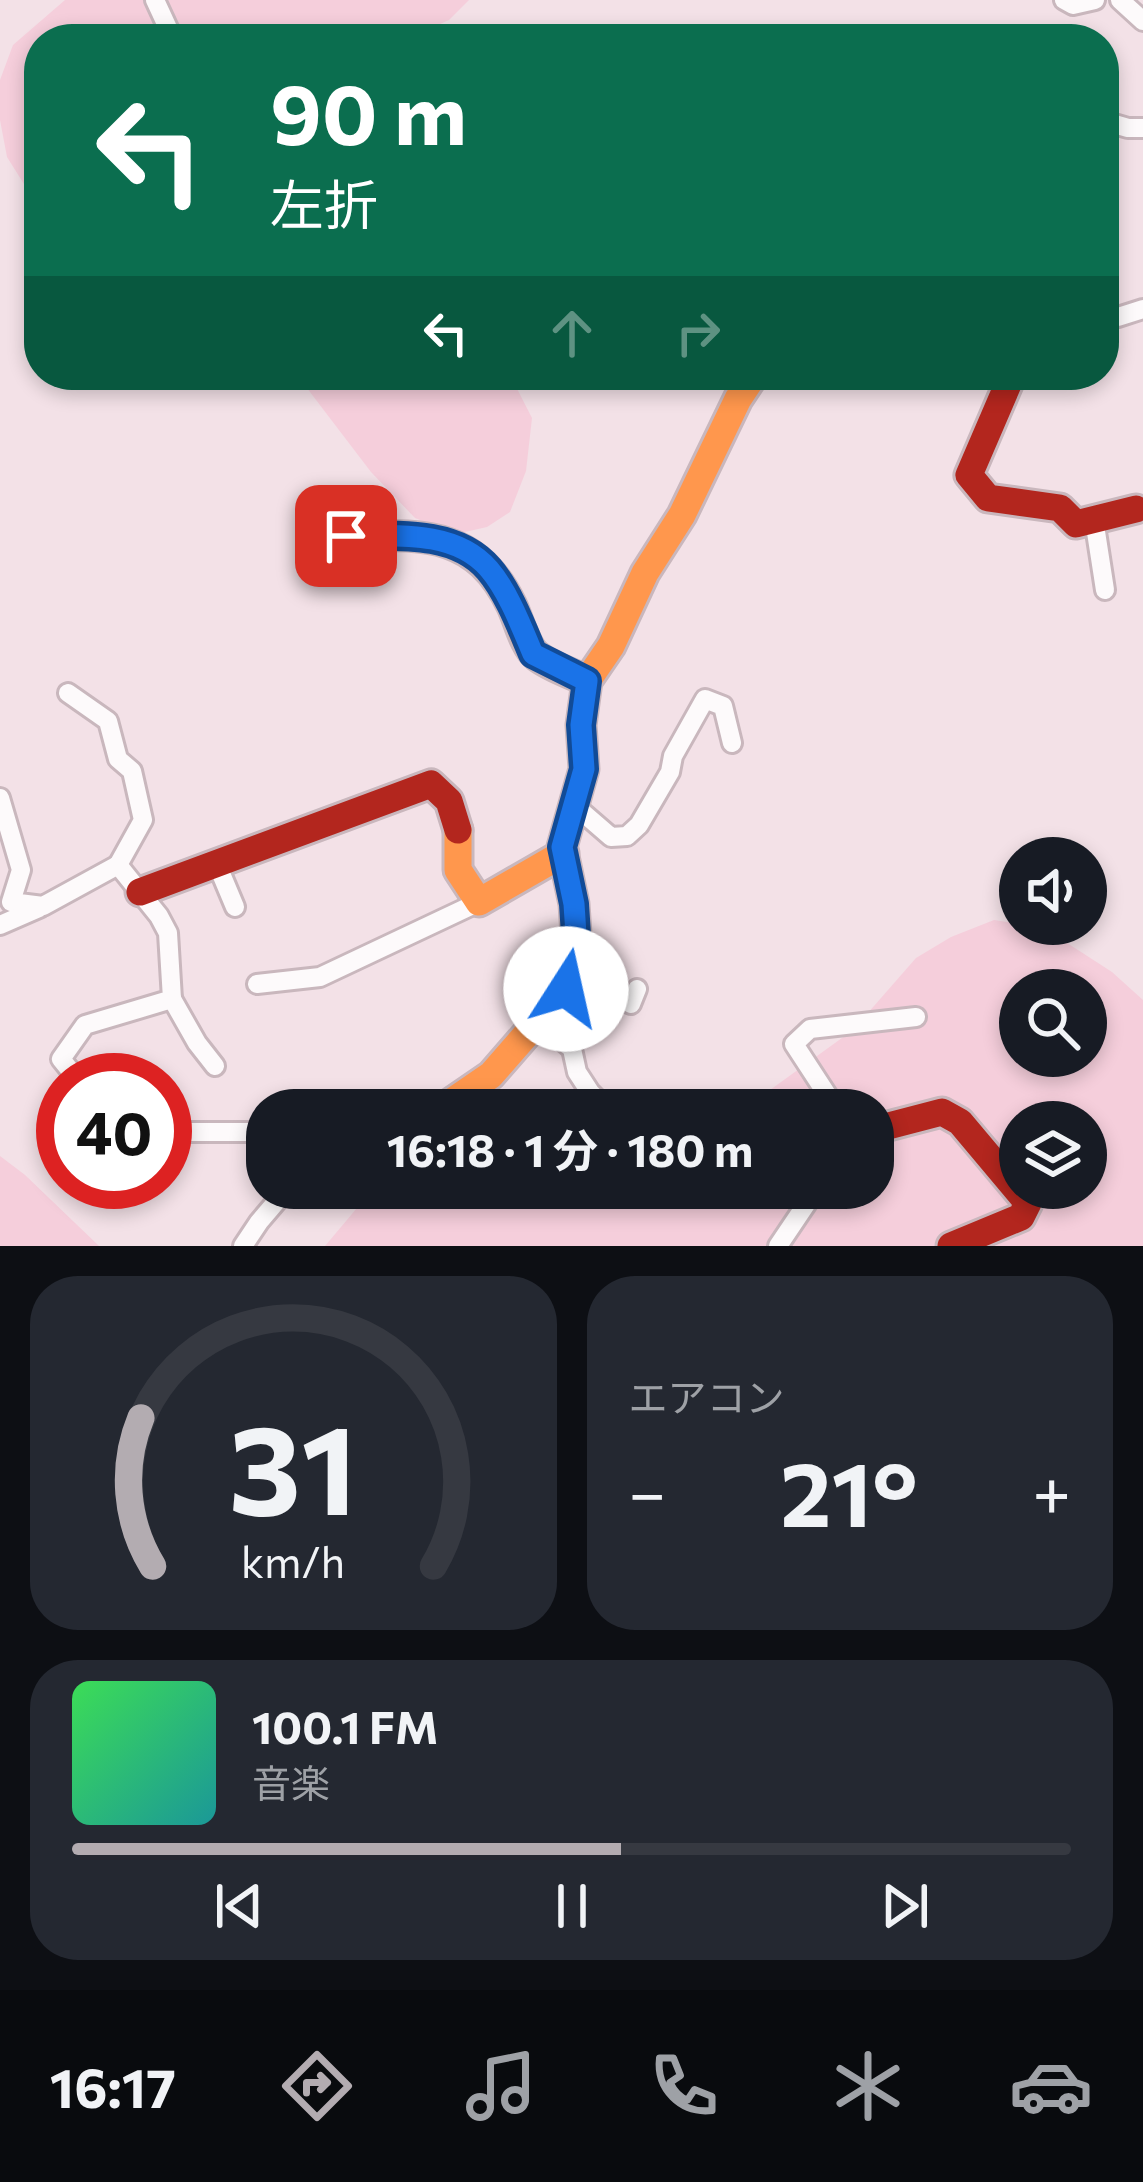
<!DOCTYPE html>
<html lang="ja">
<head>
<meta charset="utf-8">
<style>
	:root { --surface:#171b24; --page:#242831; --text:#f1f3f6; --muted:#9ea1a6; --line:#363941; --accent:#b3acb1 }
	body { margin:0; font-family:Commissioner,"Noto Sans JP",sans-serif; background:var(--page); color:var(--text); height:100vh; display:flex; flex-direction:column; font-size:45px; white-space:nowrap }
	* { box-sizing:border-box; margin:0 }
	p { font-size:39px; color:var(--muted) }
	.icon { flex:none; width:66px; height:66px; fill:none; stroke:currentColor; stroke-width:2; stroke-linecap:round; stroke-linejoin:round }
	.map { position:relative; height:1246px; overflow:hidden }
	.details { display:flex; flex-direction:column; gap:30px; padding:30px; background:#0d0f14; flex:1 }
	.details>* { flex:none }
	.banner { position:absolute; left:24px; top:24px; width:1095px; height:366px; border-radius:48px; box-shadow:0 6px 18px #0003; background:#0b6e4f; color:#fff; overflow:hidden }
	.buttons { position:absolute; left:999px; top:837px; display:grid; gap:24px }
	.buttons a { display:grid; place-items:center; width:108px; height:108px; border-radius:50%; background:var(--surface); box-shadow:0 6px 18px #0003; font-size:60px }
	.speed { position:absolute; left:36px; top:1053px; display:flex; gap:24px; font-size:60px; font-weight:700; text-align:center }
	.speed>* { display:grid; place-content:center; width:156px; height:156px; border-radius:50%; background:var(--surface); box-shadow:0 6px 18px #0003; line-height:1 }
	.speed .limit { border:18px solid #d22; background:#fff; color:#111 }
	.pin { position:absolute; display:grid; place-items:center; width:102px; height:102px; color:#fff; margin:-51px; border-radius:24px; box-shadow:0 6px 18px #0006 }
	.me { position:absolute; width:132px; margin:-66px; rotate:10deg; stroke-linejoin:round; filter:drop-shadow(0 0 9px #0008) }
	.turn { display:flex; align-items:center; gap:42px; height:252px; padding:0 48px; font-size:54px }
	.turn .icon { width:156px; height:156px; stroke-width:2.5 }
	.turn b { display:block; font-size:84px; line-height:102px }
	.lanes { display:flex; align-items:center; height:114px; padding:0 48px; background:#0003; justify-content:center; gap:60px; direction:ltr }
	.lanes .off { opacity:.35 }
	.big { font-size:90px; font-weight:700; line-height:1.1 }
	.details .widget { flex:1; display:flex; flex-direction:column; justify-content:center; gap:18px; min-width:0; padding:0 42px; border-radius:48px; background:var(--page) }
	.details .dial { align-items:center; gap:0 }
	.dial svg { height:312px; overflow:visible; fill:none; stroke:var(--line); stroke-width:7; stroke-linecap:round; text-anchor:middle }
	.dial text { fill:var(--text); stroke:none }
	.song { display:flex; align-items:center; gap:36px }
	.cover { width:144px; height:144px; border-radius:18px; background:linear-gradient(135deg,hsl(130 70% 55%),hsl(180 70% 35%)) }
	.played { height:12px; border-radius:6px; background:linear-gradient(90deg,var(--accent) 55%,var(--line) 55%) }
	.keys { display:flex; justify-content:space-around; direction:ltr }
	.heat { display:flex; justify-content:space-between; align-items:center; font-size:66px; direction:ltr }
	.details .tiles { flex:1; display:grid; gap:30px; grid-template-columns:1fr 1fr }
	.widget:last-child { grid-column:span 2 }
	.trip { position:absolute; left:246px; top:1089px; width:648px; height:120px; border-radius:48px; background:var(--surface); box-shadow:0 6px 18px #0003; font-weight:700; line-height:120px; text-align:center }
	.tabs { display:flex; height:192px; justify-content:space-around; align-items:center; background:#090b0e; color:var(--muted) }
	.tabs .icon { width:84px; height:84px }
	.tabs .active { color:var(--accent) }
	.tabs b { font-size:54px; color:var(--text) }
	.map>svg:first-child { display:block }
</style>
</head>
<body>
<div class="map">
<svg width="1143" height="1246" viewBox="0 0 1143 1246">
	<rect width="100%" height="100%" fill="#f3e1e7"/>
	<!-- green -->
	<g fill="#f5cedb" fill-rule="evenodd">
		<path d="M65,0H469L449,20L407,39H39V208L7,157L0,120V80L13,45Z"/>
		<path d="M297,375H510L532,418L526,471L510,512L487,527L456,534L415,518L371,472Z"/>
		<path d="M994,920L1044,928L1112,972L1143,1000V1246H325L362,1202L370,1188H873V1110H736L756,1100L853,1030L916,958L951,937ZM1020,990H1086V1056H1020ZM1020,1122H1086V1188H1020Z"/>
		<path d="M0,1156L25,1175L99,1246H0Z"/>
	</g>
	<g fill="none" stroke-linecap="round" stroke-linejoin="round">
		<defs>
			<g id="street">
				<path d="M155,0L173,39"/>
				<path d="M1064,0L1073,5L1095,0"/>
				<path d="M1120,0L1143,21"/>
				<path d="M1104,121L1128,128H1143"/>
				<path d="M1104,312L1118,317L1143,309"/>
				<path d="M1094,519L1105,590"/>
				<path d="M68,693L108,721L118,759L132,771L143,820L118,865"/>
				<path d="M0,798L21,870L11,902L43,906L118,865L159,916L168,933L172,999L85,1025L61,1059L78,1080"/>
				<path d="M574,805L611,837L627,836L639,825L670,772L673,756L705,699L723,706L732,743"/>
				<path d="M217,864L235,907"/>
				<path d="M0,925L39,908"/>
				<path d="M257,984L320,977L479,902"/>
				<path d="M172,999L197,1043L215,1066"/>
				<path d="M547,1027L572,1049L577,1072L590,1092L608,1110"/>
				<path d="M553,1032L577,997L587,989L603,990L631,1004L637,989"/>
				<path d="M837,1110L794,1044L810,1029L916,1017"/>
				<path d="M165,1132H261L267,1137"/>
				<path d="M243,1246L259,1222L288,1188"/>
				<path d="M778,1246L817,1188"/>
			</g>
			<g id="slow">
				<path d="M346,536C421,535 475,529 512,606C519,621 525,647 537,656C551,667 571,673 587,681"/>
				<path d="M458,830V870L479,902L564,853"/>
				<path d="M440,1110L491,1075L566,989L577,950L574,904L562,847L584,769L581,725L587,681L611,646L645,573L682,515L738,399L754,375"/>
			</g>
			<g id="jam">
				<path d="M1012,375L969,475L988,498L1060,508L1076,524L1136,509"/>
				<path d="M140,892L431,784L449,801L458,830"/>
				<path d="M873,1130L942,1112L960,1122L1028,1203L1021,1217L951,1246"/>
			</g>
		</defs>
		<!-- street casing -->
		<use href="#street" stroke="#c9b7bd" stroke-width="24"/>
		<!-- slow casing -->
		<use href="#slow" stroke="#c9b7bd" stroke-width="33"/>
		<!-- jam casing -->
		<use href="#jam" stroke="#c9b7bd" stroke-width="33"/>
		<!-- street -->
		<use href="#street" stroke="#fdfafb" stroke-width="18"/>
		<!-- slow -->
		<use href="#slow" stroke="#ff974d" stroke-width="27"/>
		<!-- jam -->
		<use href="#jam" stroke="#b3261e" stroke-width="27"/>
	</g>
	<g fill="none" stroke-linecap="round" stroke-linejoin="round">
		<defs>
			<path id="route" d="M346,536C393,536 455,529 489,569C508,591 522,628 533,654L587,681L581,725L584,769L562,847L574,904L577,950L566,989"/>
		</defs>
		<!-- route casing -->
		<use href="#route" stroke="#114b97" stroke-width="30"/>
		<!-- route -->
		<use href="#route" stroke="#1a73e8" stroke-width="21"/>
	</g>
</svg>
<div class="buttons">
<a><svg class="icon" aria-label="sound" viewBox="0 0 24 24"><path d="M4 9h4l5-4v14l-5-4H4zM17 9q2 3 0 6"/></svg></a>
<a><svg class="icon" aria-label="search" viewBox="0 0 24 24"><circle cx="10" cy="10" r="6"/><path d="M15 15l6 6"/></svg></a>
<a><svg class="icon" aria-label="layers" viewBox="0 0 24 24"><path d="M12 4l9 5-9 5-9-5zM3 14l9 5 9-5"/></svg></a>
</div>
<div class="speed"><div class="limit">40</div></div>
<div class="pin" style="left:346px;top:536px;background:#d93025"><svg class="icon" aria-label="arrive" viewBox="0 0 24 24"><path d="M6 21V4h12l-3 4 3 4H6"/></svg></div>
<svg class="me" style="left:566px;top:989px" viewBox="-20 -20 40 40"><circle r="19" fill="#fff"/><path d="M0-13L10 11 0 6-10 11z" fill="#1a73e8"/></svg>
<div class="trip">16:18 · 1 分 · 180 m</div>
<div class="banner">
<div class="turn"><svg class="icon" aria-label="left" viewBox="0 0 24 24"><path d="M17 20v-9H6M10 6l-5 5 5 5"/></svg><div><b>90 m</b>左折</div></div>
<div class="lanes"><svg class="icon" aria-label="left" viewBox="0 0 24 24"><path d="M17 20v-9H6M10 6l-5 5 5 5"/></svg><svg class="icon off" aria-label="ahead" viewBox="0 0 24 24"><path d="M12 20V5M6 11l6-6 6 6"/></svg><svg class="icon off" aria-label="right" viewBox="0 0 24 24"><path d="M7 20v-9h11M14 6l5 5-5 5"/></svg></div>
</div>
</div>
<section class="details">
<div class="tiles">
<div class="widget dial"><svg viewBox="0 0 100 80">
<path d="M14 69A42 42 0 1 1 86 69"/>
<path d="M14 69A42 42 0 0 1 11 31" stroke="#b3acb1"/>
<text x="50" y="56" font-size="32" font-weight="700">31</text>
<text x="50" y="72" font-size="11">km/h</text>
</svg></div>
<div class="widget"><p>エアコン</p>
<div class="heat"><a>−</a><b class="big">21°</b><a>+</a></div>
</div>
<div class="widget">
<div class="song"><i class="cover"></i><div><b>100.1 FM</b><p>音楽</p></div></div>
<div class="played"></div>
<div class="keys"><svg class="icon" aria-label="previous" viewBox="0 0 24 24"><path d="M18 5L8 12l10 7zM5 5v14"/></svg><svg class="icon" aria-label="pause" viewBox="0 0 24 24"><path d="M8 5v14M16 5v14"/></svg><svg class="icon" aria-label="next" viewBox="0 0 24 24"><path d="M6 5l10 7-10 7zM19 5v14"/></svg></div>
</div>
</div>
</section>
<nav class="tabs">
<b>16:17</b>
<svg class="icon active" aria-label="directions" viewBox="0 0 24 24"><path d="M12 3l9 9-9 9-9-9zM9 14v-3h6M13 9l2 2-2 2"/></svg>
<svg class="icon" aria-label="music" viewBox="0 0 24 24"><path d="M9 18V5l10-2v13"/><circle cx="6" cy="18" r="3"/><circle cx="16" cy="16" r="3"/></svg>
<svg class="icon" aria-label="phone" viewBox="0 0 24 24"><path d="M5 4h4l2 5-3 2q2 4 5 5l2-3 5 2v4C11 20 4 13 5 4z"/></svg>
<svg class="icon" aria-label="climate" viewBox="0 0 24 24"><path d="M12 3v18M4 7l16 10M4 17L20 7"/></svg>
<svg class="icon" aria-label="car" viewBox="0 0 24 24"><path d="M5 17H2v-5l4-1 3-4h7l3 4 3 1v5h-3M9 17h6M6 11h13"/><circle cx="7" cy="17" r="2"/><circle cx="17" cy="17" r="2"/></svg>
</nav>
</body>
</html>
